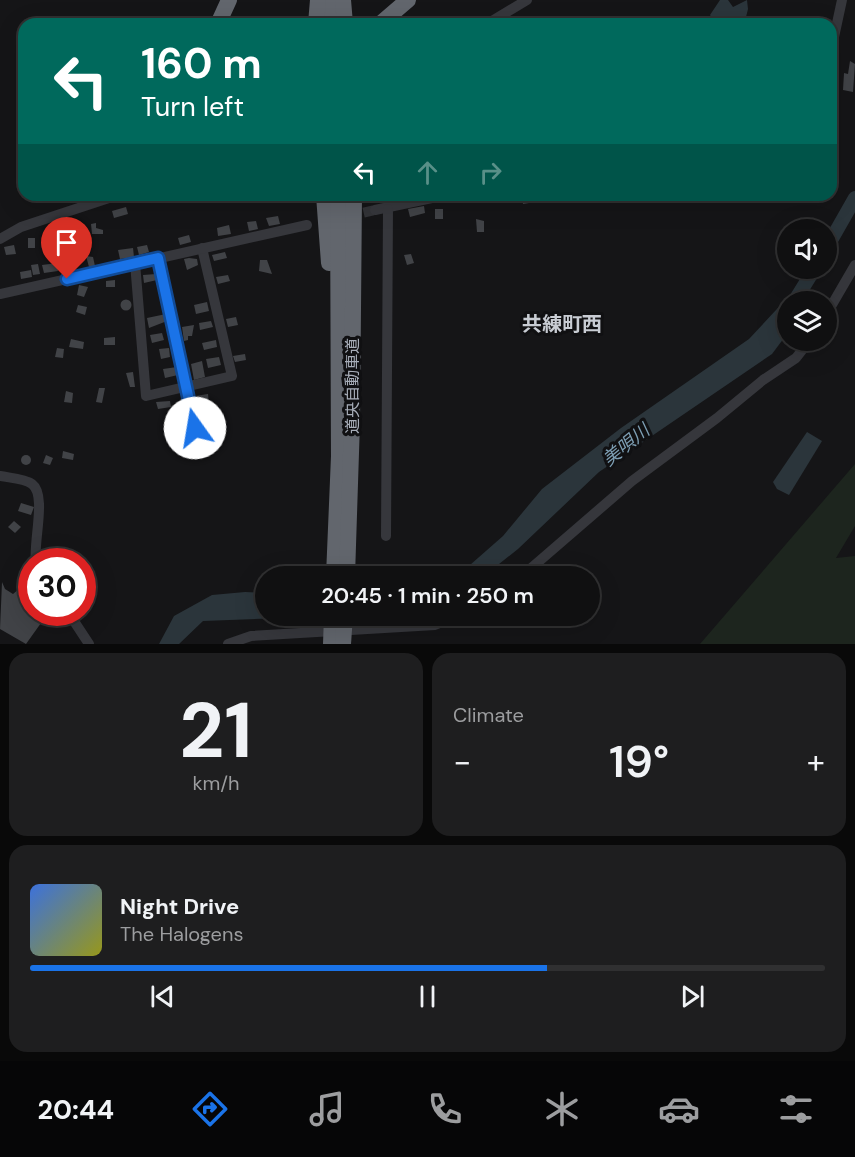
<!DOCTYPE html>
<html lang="en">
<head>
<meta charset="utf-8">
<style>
	:root { --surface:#101011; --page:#1e1e1f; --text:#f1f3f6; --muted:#9c9d9f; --line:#303031; --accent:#1a73e8 }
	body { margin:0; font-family:"DM Sans","Noto Sans JP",sans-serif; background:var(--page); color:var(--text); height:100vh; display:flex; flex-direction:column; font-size:22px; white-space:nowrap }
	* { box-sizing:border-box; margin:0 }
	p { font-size:20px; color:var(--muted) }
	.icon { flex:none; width:33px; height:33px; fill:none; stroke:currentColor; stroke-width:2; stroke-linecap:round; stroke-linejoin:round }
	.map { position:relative; height:644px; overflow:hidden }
	.sheet { display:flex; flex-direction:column; gap:9px; padding:9px; background:#090909; flex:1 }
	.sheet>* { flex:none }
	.top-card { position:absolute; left:18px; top:18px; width:819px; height:183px; border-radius:18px; box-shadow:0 6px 24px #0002,0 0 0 2px var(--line); background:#00695c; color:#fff; overflow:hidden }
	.tools { position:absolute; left:777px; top:219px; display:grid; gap:12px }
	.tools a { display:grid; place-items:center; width:60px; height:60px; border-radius:50%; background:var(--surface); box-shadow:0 6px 24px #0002,0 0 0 2px var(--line); font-size:30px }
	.speed { position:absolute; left:18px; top:548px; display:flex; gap:12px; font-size:30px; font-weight:700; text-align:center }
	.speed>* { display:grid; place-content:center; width:78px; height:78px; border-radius:50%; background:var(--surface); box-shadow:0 6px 24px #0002,0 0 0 2px var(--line); line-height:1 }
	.speed .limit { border:9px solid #d22; background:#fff; color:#111 }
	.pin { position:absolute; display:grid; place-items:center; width:51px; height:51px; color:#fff; margin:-62px -26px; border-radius:50% 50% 50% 0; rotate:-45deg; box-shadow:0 0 6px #0007 }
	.pin .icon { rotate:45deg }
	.me { position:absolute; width:66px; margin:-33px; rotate:347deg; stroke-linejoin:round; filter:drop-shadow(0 0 4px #0008) }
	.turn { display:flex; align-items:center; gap:21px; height:126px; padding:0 24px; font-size:27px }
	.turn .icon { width:78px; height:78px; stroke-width:2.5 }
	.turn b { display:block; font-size:42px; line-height:51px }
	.lanes { display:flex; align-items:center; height:57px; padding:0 24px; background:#0003; justify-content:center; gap:30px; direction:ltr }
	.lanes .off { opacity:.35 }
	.big { font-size:45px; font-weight:600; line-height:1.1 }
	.sheet .card { flex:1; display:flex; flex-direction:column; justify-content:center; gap:9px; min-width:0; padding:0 21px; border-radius:18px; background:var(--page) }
	.sheet .dial { align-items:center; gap:0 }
	.dial b { font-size:78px; line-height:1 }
	.song { display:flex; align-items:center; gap:18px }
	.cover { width:72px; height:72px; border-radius:9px; background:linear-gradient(135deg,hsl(220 70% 55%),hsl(60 70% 35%)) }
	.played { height:6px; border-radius:3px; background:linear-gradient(90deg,var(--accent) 65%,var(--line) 65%) }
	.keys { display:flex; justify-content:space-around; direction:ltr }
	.heat { display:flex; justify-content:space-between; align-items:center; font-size:33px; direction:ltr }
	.sheet .tiles { flex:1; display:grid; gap:9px; grid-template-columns:1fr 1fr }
	.card:last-child { grid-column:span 2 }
	.trip { position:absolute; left:255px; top:566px; width:345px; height:60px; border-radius:30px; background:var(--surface); box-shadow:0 6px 24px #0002,0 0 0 2px var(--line); font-weight:600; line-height:60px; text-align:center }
	.menu { display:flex; height:96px; justify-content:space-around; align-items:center; background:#060607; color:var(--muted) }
	.menu .icon { width:42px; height:42px }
	.menu .on { color:var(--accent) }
	.menu b { font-size:27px; color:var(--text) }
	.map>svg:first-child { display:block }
</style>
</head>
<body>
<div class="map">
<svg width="855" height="644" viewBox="0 0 855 644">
	<rect width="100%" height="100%" fill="#151517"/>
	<!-- green -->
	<path fill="#1d251e" d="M855,464V526L836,558L855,556V644H700Z"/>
	<!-- water -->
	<g fill="#2b353b">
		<path d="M720,0H728L733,7L747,0L748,9L745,21L736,24H716L710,15Z"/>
		<path d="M790,295L806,301L788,302L787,334L772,354L599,472L518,549L484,576H445L470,565L503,536L542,489L621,428L749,339Z"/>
		<path d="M807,432L822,441L789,495L777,489L773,482Z"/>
		<path d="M245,592L265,593L266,615H359L203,621L179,644H159L174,616L212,595Z"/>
	</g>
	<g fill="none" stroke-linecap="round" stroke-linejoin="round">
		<!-- river -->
		<g stroke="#2b353b" stroke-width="14">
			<path d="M826,249L855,198"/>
			<path d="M794,302L815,268"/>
		</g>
	</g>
	<!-- building -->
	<g fill="#414347">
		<path d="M850,61L855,64L853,92L843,90L844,73L848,74Z"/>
		<path d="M522,195H534L535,202L523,204Z"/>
		<path d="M424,206L425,213L410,217L408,209Z"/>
		<path d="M126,207L128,214L114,218L112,211Z"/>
		<rect x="435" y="209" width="8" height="10"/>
		<path d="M278,216L280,224L269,226L266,218Z"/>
		<path d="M476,219L484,221V232H477Z"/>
		<path d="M256,221L258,229L249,231L247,222Z"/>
		<path d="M96,223V228L103,230V234H92L91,224Z"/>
		<path d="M229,225L231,234L218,236L217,228Z"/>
		<path d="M189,235L191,242L180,245L178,238Z"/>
		<path d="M53,236L57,244L42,248L41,242L49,241V237Z"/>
		<rect x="28" y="238" width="7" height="10"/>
		<path d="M14,245L16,254L6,255L4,247Z"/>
		<path d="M147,245L149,252L139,255L137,247Z"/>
		<path d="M133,248L134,257L120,259L118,250Z"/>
		<path d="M225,252L227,258L214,261L212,255Z"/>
		<path d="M411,254L414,263L407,265L404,255Z"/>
		<path d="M86,256L93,257L95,266L89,267Z"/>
		<path d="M189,258L197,259L198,265L187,270L184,259Z"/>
		<path d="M260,260H267L272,274L259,271Z"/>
		<path d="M57,263L58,271L44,273L42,265Z"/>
		<path d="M38,264L40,274L33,275L31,265Z"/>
		<path d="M31,270L32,277L21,279L20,272Z"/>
		<path d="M156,274L157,280L144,283L143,275Z"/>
		<path d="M228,275L230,281L218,284L216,277Z"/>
		<path d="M115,280V287H106V281Z"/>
		<path d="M79,285L88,287L84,297L77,295Z"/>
		<circle cx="126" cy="305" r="5.5"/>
		<path d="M207,302L209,311L196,314L194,305Z"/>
		<path d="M78,305L87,307L85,315L76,312Z"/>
		<path d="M166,314L167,321L149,328L147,318Z"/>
		<path d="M236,317L238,325L228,327L226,319Z"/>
		<path d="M211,321L213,327L200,330L199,323Z"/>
		<path d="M194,325L192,336H188V340L184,341L182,327Z"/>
		<path d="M162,333L164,340L152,343L150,335Z"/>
		<path d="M115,337V345H104V338Z"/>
		<path d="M71,339L84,342L83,349L69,347Z"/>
		<path d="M216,340L217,347L204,350L202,343Z"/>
		<path d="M57,348L64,349L63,358L55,357Z"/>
		<path d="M169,348L170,357L161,359L159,349Z"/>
		<path d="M245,354L246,360L235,362L233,356Z"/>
		<path d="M219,357L221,365L208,368L206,359Z"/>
		<path d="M202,361L205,377L194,380L191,364Z"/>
		<path d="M177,367L178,375L165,378L163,369Z"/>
		<path d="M133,372L135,387H130L126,373Z"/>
		<path d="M99,388H105L102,403L96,402Z"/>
		<path d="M66,391L73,393L72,403L64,402Z"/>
		<path d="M208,394L209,404L196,406L195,396Z"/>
		<path d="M170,401L171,407L158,409L156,402Z"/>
		<path d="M63,451L74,454L73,460L62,458Z"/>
		<circle cx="26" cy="460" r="5"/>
		<path d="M46,455L53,458L50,465L43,463Z"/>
		<path d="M21,503L34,507L31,515L18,511Z"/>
		<path d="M14,521L21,527L15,533L8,527Z"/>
		<path d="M2,582L5,589L13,594L19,589L27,593L23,601L32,606V612H46V616L26,644L0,629Z"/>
	</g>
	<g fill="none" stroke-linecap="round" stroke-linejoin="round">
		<!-- minor-tunnel -->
		<path stroke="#323337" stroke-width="10" stroke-dasharray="10 5" stroke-linecap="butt" d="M349,216L375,210"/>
		<!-- minor -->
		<g stroke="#36373c" stroke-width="10">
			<path d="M487,24L527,0"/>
			<path d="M831,51L842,0"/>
			<path d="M375,210L446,195"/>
			<path d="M0,239L21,227L118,195"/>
			<path d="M158,258L195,428"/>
			<path d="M135,263L146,396L232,376L202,248"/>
			<path d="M0,294L307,225"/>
			<path d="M826,315L855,265"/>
			<path d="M0,476C10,478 24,478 32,484C47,495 33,542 36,561"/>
			<path d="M386,536L388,209"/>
			<path d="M522,576L632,481L717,418L763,380L796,358L810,340"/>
			<path d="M68,612L89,644"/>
			<path d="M228,644L251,636L435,625L459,615"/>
		</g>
		<!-- highway -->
		<g stroke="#62666d" stroke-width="16">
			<path d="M330,0L331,24"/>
			<path d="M343,0L345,24"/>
			<path d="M218,24L229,0"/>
			<path d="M316,24L318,0"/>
			<path d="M380,24L408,0"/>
			<path d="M324,195L329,263"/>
			<path d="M334,576L339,456L338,195"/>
			<path d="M347,576L352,422L354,195"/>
			<path d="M331,644L332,615"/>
			<path d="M343,644L345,615"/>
		</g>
	</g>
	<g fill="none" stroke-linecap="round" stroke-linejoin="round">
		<defs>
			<path id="route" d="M67,279L158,258L195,428"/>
		</defs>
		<!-- route casing -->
		<use href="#route" stroke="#114b97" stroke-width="15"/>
		<!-- route -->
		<use href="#route" stroke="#1a73e8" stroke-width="10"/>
	</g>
	<g text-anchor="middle" stroke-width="6" stroke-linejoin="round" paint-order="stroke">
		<!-- street labels -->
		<g font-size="16" fill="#a7adb8" stroke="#101012">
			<text transform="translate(352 386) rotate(-90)" y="6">道央自動車道</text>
		</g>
		<!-- water labels -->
		<g font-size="18" font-style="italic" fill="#7d9eb3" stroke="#101012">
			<text transform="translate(626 445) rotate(-39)" y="6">美唄川</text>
		</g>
		<!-- quarter labels -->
		<g font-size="20" font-weight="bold" fill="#c8ccd3" stroke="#101012">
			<text x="562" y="331">共練町西</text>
		</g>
	</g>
</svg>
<div class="tools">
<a><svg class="icon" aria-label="sound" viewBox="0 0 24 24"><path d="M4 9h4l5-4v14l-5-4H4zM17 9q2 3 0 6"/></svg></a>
<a><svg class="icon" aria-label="layers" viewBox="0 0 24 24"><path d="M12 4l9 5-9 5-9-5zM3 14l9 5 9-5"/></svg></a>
</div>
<div class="speed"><div class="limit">30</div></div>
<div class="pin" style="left:67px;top:279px;background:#d93025"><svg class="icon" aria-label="arrive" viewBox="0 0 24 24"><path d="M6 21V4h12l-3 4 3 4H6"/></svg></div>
<svg class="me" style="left:195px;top:428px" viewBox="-20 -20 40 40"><circle r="19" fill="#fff"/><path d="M0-13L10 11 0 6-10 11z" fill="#1a73e8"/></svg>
<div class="trip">20:45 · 1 min · 250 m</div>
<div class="top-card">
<div class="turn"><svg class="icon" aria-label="left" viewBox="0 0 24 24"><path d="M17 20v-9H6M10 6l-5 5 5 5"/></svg><div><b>160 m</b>Turn left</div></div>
<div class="lanes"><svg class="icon" aria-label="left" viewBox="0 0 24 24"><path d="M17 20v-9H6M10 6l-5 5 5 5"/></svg><svg class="icon off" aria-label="ahead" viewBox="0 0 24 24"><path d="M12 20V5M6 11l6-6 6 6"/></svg><svg class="icon off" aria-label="right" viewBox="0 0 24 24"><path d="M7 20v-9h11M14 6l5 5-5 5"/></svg></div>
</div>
</div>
<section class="sheet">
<div class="tiles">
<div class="card dial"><b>21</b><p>km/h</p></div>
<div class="card"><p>Climate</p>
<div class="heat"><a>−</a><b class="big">19°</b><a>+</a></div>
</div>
<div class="card">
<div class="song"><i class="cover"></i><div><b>Night Drive</b><p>The Halogens</p></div></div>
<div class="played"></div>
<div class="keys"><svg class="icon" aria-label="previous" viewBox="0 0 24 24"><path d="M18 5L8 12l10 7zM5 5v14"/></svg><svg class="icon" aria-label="pause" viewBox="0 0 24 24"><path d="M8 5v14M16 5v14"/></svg><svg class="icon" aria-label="next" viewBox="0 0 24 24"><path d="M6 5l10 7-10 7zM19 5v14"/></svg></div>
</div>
</div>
</section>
<nav class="menu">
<b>20:44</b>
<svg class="icon on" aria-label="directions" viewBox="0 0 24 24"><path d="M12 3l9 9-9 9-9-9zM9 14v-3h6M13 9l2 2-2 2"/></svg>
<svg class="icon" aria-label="music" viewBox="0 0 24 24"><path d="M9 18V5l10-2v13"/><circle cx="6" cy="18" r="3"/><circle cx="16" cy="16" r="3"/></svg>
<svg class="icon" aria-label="phone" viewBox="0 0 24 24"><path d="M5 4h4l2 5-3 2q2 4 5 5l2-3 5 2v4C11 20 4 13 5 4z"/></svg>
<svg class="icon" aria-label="climate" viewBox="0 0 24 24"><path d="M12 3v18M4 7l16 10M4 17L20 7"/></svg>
<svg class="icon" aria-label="car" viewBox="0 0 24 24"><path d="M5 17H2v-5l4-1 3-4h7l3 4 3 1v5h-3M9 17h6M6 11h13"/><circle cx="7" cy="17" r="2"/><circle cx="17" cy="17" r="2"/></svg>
<svg class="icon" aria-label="filters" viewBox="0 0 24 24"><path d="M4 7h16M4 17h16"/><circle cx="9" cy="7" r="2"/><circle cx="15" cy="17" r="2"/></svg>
</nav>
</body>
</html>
